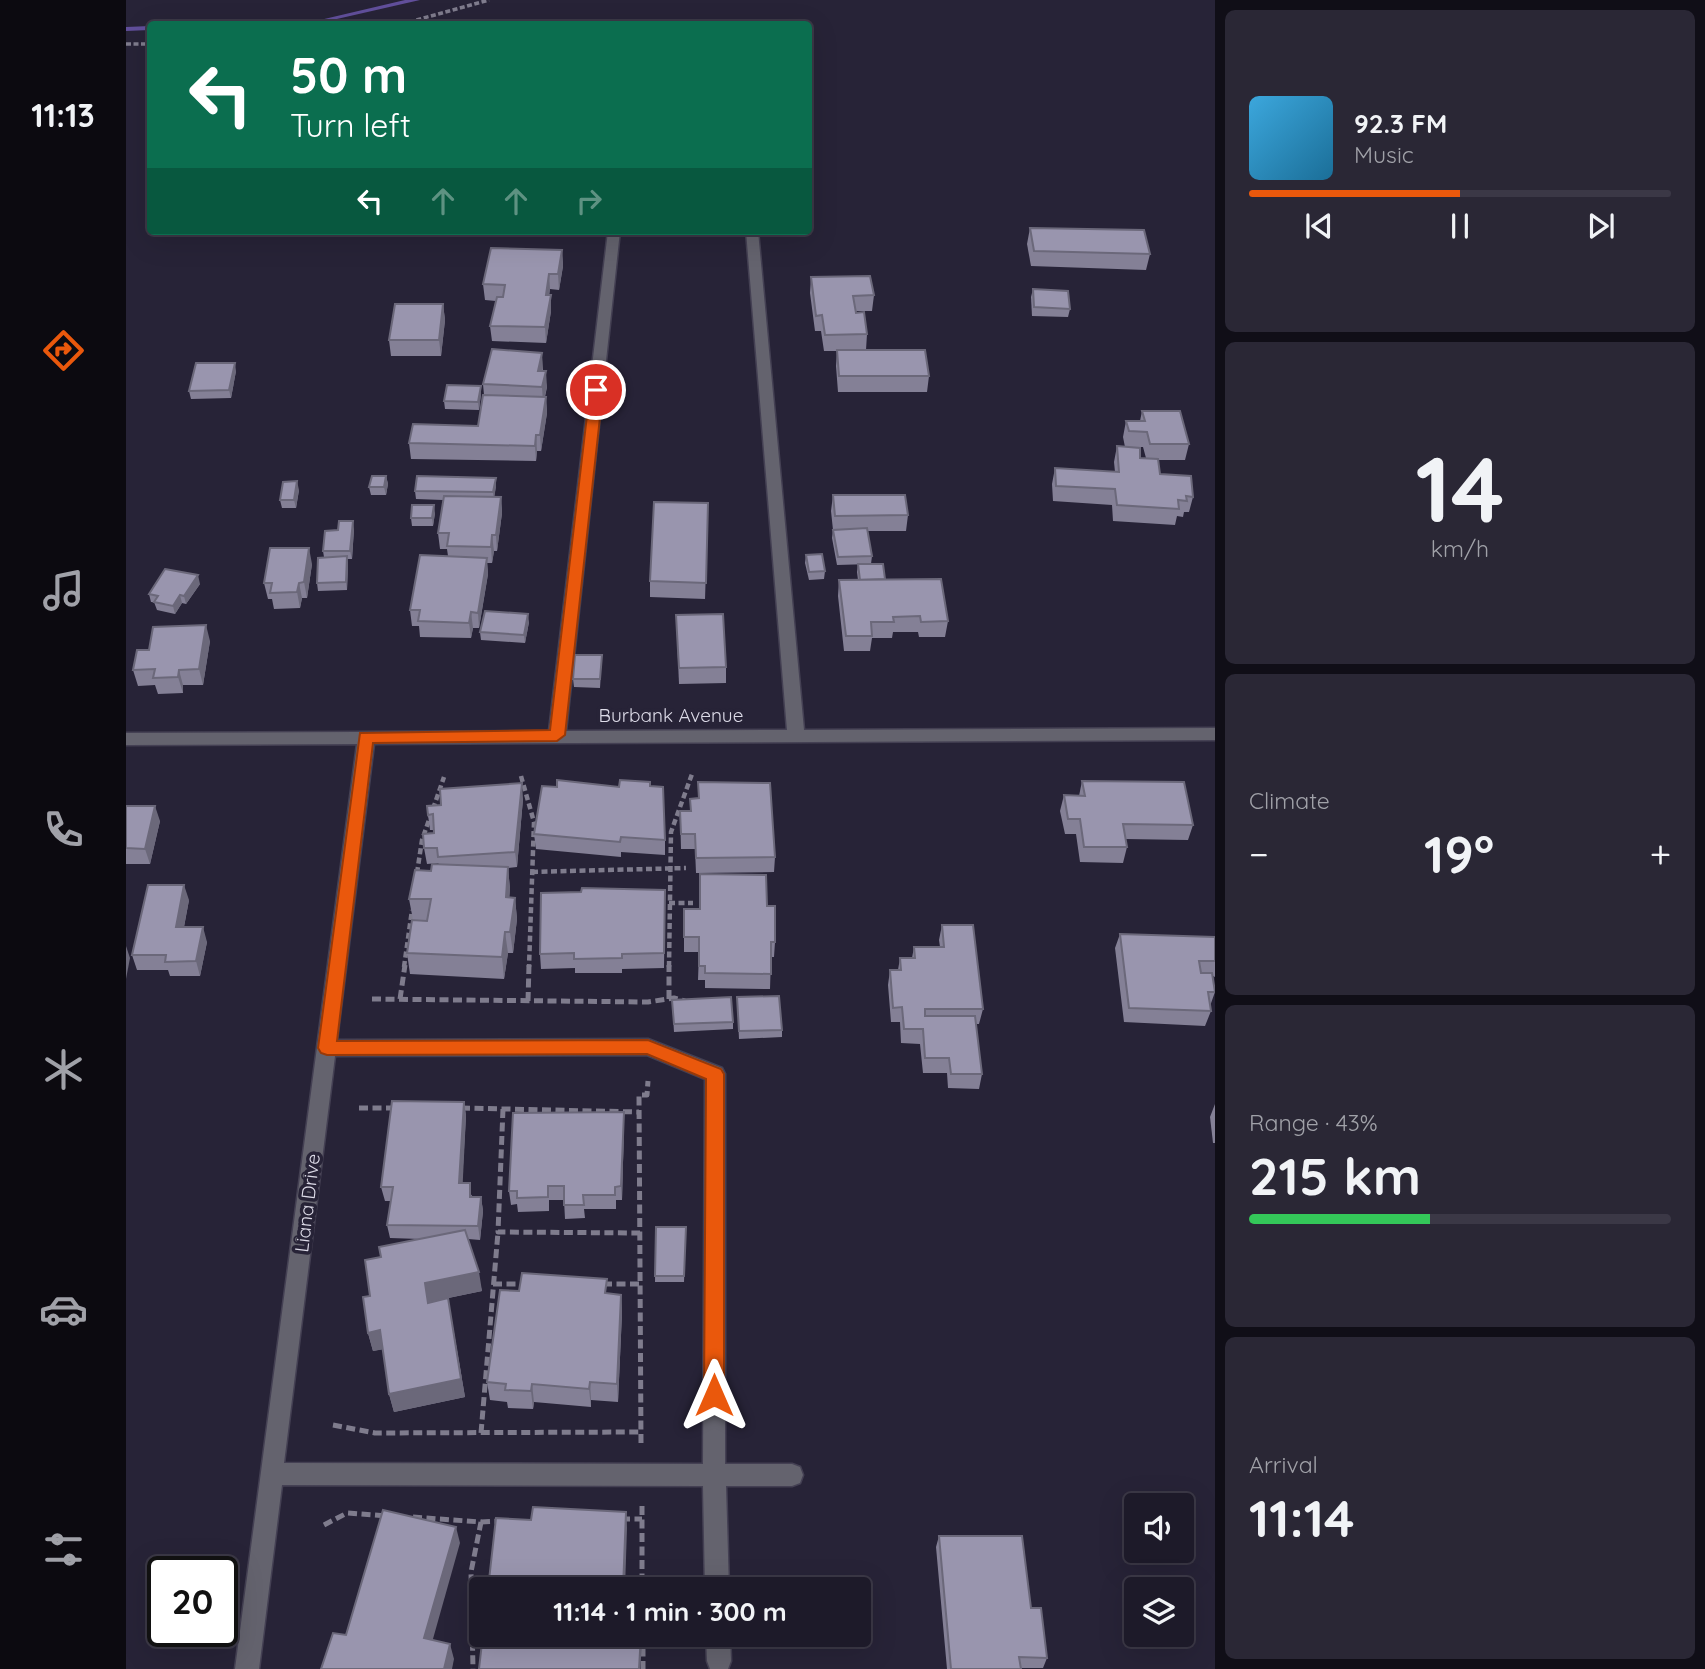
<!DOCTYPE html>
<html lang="en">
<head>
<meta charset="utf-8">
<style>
	:root { --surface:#1d1a29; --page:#2a2735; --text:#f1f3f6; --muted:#a0a1a8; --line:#3b3846; --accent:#ea580c }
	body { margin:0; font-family:Quicksand,sans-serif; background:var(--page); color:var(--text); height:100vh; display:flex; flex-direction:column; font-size:26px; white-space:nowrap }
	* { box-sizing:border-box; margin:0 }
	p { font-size:23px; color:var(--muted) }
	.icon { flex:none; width:38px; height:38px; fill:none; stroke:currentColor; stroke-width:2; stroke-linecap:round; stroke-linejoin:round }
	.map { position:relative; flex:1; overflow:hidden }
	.side { display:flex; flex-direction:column; gap:10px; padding:10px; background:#100e17; width:490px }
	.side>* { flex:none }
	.guide { position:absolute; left:21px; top:21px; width:665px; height:214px; border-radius:7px; box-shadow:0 7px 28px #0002,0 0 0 2px var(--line); background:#0b6e4f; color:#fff; overflow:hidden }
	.buttons { position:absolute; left:998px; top:1493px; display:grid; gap:14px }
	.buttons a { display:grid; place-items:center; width:70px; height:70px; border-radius:7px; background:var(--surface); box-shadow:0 7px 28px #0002,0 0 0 2px var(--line); font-size:35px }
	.speed { position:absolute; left:21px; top:1556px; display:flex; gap:14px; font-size:35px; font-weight:700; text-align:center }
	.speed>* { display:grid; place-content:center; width:91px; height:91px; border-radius:50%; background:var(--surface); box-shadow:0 7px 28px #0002,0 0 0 2px var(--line); line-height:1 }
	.speed .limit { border:4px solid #111; border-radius:10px; background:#fff; color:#111 }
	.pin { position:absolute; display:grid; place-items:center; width:60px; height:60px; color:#fff; margin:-30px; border:4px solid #fff; border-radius:50%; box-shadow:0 2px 7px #0007 }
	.me { position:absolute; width:77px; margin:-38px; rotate:0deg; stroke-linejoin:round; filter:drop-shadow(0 0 5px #0008) }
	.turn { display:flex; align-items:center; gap:24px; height:147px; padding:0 28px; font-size:32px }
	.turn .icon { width:91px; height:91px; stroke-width:2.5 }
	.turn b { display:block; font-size:49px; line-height:60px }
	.lanes { display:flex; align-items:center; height:66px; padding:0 28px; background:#0003; justify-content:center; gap:35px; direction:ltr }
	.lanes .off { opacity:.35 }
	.big { font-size:52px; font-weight:800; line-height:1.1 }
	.side .card { flex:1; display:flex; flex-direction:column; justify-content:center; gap:10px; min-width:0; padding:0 24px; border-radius:10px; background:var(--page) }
	.side .dial { align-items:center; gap:0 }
	.dial b { font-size:91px; line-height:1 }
	.song { display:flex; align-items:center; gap:21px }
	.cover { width:84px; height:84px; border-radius:10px; background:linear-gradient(135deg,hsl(200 70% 55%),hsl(200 70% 35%)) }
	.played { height:7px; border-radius:4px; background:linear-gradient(90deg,var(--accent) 50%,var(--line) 50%) }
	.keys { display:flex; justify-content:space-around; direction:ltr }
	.heat { display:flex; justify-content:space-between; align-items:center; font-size:38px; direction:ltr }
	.charge { height:10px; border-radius:5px; background:linear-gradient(90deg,#34c759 43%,var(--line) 0) }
	.trip { position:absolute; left:343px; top:1577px; width:402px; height:70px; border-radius:7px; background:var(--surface); box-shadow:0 7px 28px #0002,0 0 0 2px var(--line); font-weight:800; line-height:70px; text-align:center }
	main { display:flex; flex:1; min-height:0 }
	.tabs { display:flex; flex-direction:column; width:126px; justify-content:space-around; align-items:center; background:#0c0a10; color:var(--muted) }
	.tabs .icon { width:49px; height:49px }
	.tabs .selected { color:var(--accent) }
	.tabs b { font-size:32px; color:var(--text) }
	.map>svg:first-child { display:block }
</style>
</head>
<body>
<main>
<nav class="tabs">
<b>11:13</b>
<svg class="icon selected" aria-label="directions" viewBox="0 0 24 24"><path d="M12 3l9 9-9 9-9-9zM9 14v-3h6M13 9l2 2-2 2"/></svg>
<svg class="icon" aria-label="music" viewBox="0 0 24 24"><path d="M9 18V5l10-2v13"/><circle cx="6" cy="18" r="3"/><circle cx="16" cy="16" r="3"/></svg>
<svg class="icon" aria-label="phone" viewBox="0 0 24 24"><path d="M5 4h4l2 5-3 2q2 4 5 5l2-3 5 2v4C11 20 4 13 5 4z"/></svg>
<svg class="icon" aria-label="climate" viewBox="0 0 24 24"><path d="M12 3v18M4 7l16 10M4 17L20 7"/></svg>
<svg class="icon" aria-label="car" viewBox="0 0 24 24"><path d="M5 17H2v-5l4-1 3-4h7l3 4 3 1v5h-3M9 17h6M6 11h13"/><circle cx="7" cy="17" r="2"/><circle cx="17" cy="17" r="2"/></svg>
<svg class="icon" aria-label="filters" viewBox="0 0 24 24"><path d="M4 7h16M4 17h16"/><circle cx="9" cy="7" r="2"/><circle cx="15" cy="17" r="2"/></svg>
</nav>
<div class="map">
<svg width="1089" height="1669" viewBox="0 0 1089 1669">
	<rect width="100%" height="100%" fill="#272337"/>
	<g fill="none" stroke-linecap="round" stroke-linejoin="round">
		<!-- stream -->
		<g fill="#614f9b" fill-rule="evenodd">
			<path d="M279,0H294L189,24H177Z"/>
			<path d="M24,26V30L0,31V27Z"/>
		</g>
		<defs>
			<g id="minor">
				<path d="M482,231H494L440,731L661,730L620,231H632L678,730L1089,728V740L248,744L211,1040L522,1039L596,1068L599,1074V1464H666L674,1467L677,1475L674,1483L666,1486H600L603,1589H579L577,1486L156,1485L133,1669H109L231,744L0,745V733L423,731ZM521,1055L579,1079L577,1464L158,1463L209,1056Z"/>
				<path d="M580,1634H604L605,1661L602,1669H584L581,1661Z"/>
			</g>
		</defs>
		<!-- minor casing -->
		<use href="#minor" stroke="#444053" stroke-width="3"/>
		<!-- path-far2 -->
		<g stroke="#7f7c8d" stroke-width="3.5" stroke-dasharray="5 2.5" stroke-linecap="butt">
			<path d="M276,24L363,0"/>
			<path d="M0,44H24"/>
		</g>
		<!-- path-far1 -->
		<g stroke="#7f7c8d" stroke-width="4.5" stroke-dasharray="6 3.5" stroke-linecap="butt">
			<path d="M395,776L408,822L403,967"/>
			<path d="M307,809L318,777"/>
			<path d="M406,872L560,868"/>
			<path d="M291,873L296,840L304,817"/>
			<path d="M543,903H567"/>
			<path d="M278,967L286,910"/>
			<path d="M543,967L545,832L566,774"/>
		</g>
		<!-- path -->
		<g stroke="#7f7c8d" stroke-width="5" stroke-dasharray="9 4.5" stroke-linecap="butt">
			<path d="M246,999L522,1002L548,998L559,1001"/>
			<path d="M274,999L279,965"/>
			<path d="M543,999V965"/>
			<path d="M402,1001L403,965"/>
			<path d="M233,1108H270"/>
			<path d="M335,1108L513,1112"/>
			<path d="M377,1109L372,1232L514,1233"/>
			<path d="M367,1284H398"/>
			<path d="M477,1284H514"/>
			<path d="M207,1425L249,1433L515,1432"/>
			<path d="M355,1433L372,1232"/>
			<path d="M515,1443L513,1095H521L522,1081"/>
			<path d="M516,1506V1589"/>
			<path d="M287,1517L355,1522L345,1572L347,1669"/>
			<path d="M495,1519H516"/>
			<path d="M355,1522L375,1521"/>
			<path d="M198,1525L221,1513L261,1516"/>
			<path d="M517,1634V1669"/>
		</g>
		<!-- minor -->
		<use href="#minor" fill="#64636e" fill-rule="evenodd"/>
	</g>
	<!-- wall -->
	<g fill="#848096" fill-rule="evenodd">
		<path d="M904,228L1024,254L1020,270L905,266L901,244Z"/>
		<path d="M436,250L437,266L433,290L424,289L423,295L425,311L420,343L366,341L364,326L370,301L359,300L357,284Z"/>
		<path d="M685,277L748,295L746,311H730L741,334L740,350L803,376L801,392H712L710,366L711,351H698L695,331H689L684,293Z"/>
		<path d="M907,289L944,309L942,317L906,316L905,297Z"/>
		<path d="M317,304L319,320L315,356H265L263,340Z"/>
		<path d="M417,368V371L421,387L419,397H420L421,413L415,451H411L410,461L285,459L283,443L352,426L358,395L357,384Z"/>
		<path d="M110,371L105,398L65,399L63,391Z"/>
		<path d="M355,394L353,410L319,409L318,401Z"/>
		<path d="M1016,411L1063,444L1059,460H1032L1034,474L1067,497L1063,512H1058L1057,517L1051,516L1049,525L987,521L986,505L927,501L926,484L929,468L989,472L988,462L991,446L999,447L997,437L1000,421H1014ZM1012,447H1017L1020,458H1014Z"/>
		<path d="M260,476L262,484L260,495H245L243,487Z"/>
		<path d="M370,486L368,497H375L376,513L371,551H368L366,563H361L362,574L353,628H347L345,638L294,637L293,626H286L284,610L322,556L321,549H314L312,533L317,500L290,499L289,491Z"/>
		<path d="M173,490L170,508H156L154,500Z"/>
		<path d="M707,495L782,515L780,531H741L746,556L745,564L711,565L706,538L707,530L705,511Z"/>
		<path d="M582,503L579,599L524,597V581Z"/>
		<path d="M309,513L307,526H286L285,518Z"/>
		<path d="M228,529L226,559H221L222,564L221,590L192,591L191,583L198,557L197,551Z"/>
		<path d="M680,555L699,571L698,579L683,580L679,563Z"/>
		<path d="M186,564L181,598H176L174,608L148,609L146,599H142L138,583Z"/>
		<path d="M732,564L759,579L822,621L819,637H793L792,632H767L766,638H746L744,651H718L712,596L713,580H732L731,572Z"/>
		<path d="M74,584L60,604L56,603L49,614L31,610L28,602H25L23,594Z"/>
		<path d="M550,615L600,667V683L553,684Z"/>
		<path d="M403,622L399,643L355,640L354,632Z"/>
		<path d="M84,641L77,685H57V693L32,694L29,685L12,686L7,670L23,650Z"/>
		<path d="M476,655L474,688L448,687L447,679Z"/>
		<path d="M956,781L1067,825L1062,840L999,839L1001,847L997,863L954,862L950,834H939L934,811L938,795L953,796Z"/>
		<path d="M572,782L649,857L648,872L570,873L569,849H555L554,811H564V799L572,798Z"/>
		<path d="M525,786L539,840V855L495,852V857L410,849L408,834L493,787Z"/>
		<path d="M397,799L391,867L382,868L384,889L383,897L389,898L391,919L387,953H382L378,979L284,974L281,953L287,920L283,899L305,871L313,864L312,863L301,864L298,848L308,833V830H304L302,815Z"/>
		<path d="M0,806L34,821L24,864H0Z"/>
		<path d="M539,890L538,968L496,969V973H449V968L415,969L414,954Z"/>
		<path d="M63,900L58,927L81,942L74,976H44L42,970H11L6,955Z"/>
		<path d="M641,906L649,942L648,957H645L644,989L579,988V980H572L573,952H558V909Z"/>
		<path d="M816,925L857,1009L853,1024H850L856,1074L853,1089L822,1088L821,1073H797L794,1044L775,1043L774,1022H765L762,985L764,970H772L774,958H786L788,947H814L813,940Z"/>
		<path d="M994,934L1089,937V977L1087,976L1089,992L1084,1006L1085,1011L1079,1026L998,1022L989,948Z"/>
		<path d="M611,997L656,1030V1037L613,1039Z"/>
		<path d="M546,1000L607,1022V1029L548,1032Z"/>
		<path d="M338,1102L340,1116L336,1183L347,1197H355L357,1211L354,1240L342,1239L356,1291L303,1302L322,1298L339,1397L268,1412L263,1394L257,1349L247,1351L242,1333L244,1296L255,1257L294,1239L264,1238L261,1225L265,1201H259L255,1187Z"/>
		<path d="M1089,1104V1143H1087L1084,1117Z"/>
		<path d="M498,1126L496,1200H490V1209H458L459,1218L439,1219L438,1200H423V1211L392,1212L391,1204L385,1205L383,1191Z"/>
		<path d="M530,1227H560L558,1282H529Z"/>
		<path d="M481,1294L495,1295L496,1313L492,1402L465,1400V1407L408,1402L407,1409L382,1408L381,1402L364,1400L361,1382Z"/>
		<path d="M813,1536L905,1608L921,1658L917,1668H894L895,1669H821L810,1547Z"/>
	</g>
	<!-- shaded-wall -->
	<g fill="#6b687a">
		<path d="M436,250L437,266L433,290L432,274Z"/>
		<path d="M423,274L424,289L421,311L420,295Z"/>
		<path d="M425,295V311L420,343L419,327Z"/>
		<path d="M317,304L319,320L315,356L313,340Z"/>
		<path d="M416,353L417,368L413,386L412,371Z"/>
		<path d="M109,363L110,371L105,398L103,390Z"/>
		<path d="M420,371L421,387L417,403L416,387Z"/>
		<path d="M355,386V394L353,410L352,402Z"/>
		<path d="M420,397L421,413L415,451L414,435Z"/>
		<path d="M410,435L411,451L410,461L409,446Z"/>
		<path d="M260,476L262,484L260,495L258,487Z"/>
		<path d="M370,478V486L368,500L367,492Z"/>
		<path d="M171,481L173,490L170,508L168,500Z"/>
		<path d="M375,497L376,513L371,551L370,535Z"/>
		<path d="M308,505L309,513L307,526L306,518Z"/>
		<path d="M227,521L228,529L226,559L224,551Z"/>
		<path d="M366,535L368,551L366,563L365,547Z"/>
		<path d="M183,548L186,564L181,598L178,582Z"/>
		<path d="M221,556L222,564L221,590L220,582Z"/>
		<path d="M361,558L362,574L353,628L352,613Z"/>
		<path d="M72,575L74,584L60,604L58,596Z"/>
		<path d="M173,583L176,598L174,608L171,592Z"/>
		<path d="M54,595L56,603L49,614L47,606Z"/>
		<path d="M345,612L347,628L345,638L343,623Z"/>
		<path d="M402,614L403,622L399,643L398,635Z"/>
		<path d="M80,625L84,641L77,685L73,669Z"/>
		<path d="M53,670L57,685V693L52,677Z"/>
		<path d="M396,783L397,799L391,867L389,852Z"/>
		<path d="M29,806L34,821L24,864L19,849Z"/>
		<path d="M382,867L384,889L382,919L380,897Z"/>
		<path d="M58,885L63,900L55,942L50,927Z"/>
		<path d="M389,898L391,919L387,953L384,932Z"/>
		<path d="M77,927L81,942L74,976L70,961Z"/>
		<path d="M379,932L382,953L378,979L376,957Z"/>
		<path d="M0,946L4,958L0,979Z"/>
		<path d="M338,1102L340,1116L336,1197L333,1183Z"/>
		<path d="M498,1112V1126L496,1200L495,1186Z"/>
		<path d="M355,1197L357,1211L354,1240L352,1226Z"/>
		<path d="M353,1272L356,1291L303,1302L306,1321L299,1283Z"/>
		<path d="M495,1295L496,1313L492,1402L491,1384Z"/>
		<path d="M322,1298L339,1397L268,1412L263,1394Z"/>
		<path d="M254,1330L259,1349L247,1351L242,1333Z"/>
		<path d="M464,1382L465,1400V1407L463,1389Z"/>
		<path d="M406,1384L408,1402L407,1409L405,1391Z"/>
		<path d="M500,1512L501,1528L499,1589H497Z"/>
		<path d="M330,1527L334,1543L303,1653L298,1638Z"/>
		<path d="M515,1634H517L514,1669H513Z"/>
		<path d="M324,1644L328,1659L326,1669H318Z"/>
	</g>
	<!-- building -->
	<g fill="#9995ae" stroke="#6b687a" stroke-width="2">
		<path d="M904,228L1018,230L1024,254L908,251Z"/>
		<path d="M365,248L436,250L432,274H423L420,295H425L419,327L364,326L371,297H377L379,285L357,284Z"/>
		<path d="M744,276L748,295L727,296L730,313L738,312L741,334L699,335L696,315L690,316L685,277Z"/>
		<path d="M907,289L942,291L944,309L908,307Z"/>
		<path d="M269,304H317L313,340H263Z"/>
		<path d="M366,349L416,353L412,371H420L416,387L357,384Z"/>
		<path d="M711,350H799L803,376H713Z"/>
		<path d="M70,363H109L103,390L63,391Z"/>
		<path d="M321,385L355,386L352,402L318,401Z"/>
		<path d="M357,395L420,397L414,435H410L409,446L283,443L287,424L352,426Z"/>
		<path d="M1016,411H1054L1063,444H1024L1021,432L1003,431L1000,421H1019Z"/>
		<path d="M991,446L1014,448V458L1032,459L1034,474L1065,476L1067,497L1060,496L1061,501L1052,500L1053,509L991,505L989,489L930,486L929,468L993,472Z"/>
		<path d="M246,476H260L258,487H243Z"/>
		<path d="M291,476L370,478L367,492L289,491Z"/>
		<path d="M171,481L168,500H154L157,482Z"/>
		<path d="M707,495H779L782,515L709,516Z"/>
		<path d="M318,496L375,497L370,535H366L365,547L321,546L323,533H312Z"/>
		<path d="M528,502L582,503L580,583L524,581Z"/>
		<path d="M286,505H308L306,518H285Z"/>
		<path d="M213,521H227L224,551H197L199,531L212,530Z"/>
		<path d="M741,528L746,556L712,557L707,530Z"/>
		<path d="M144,548H183L178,582L173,583L171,592L144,593L146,583H138Z"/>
		<path d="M696,554L699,571L683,572L680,555Z"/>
		<path d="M294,555L361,558L352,613L345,612L343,623L292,621L294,610H284Z"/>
		<path d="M221,556L220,582L191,583L192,558Z"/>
		<path d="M732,564H757L759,579L734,580Z"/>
		<path d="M39,569L72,575L58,596L54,595L47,606L28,602L32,596L23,594Z"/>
		<path d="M815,579L822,621L795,622L794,616L767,617L768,622H745L746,636H720L713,580Z"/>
		<path d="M359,611L402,614L398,635L354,632Z"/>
		<path d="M597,614L600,667L553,668L550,615Z"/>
		<path d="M80,625L73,669L53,670L52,677L27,678L29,669L7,670L11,650H23L27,627Z"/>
		<path d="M449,655H476L474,679H447Z"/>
		<path d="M431,780L493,787L494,780L524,782V786L537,787L539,840L495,837L494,842L408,834L416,786L431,787Z"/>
		<path d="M956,781L1058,782L1067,825L997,824L1001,847H958L954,819H942L938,795L959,796Z"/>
		<path d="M572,782L644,783L649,857L570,858L569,834H555L554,811H565L564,799L573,798Z"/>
		<path d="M396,783L389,852L312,857L311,848H298L297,834L308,833L307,814L302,815L301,806L315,805L314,789Z"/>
		<path d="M0,806H29L19,849L0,848Z"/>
		<path d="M306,864L382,867L380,897L389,898L384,932H379L376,957L281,953L286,920L301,921L305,899H283L289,870L305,871Z"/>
		<path d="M574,874L640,875L641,906H649V942H645V974L579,973V966H573V937H558V909H574Z"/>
		<path d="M22,885H58L50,927H77L70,961L39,962L40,955H6Z"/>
		<path d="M456,888L539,890L538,953L496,954V958L448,959V953L414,954L415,893L455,892Z"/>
		<path d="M816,925H847L857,1009H799V1016H849L856,1074H825L823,1058H799L797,1029H778L776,1007L767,1008L764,970H775L774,958H789L788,947H818Z"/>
		<path d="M994,934L1089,937V961H1073L1075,973H1086L1089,992H1082L1085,1011L1003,1008Z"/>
		<path d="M653,996L656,1030L613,1031L611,997Z"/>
		<path d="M605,997L607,1022L548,1024L546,1000Z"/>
		<path d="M266,1101L338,1102L333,1183H344V1197H355L352,1226L261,1225L267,1187H255Z"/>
		<path d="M498,1112L495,1186L489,1187V1195H457L458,1205H438V1186H422V1197L391,1198V1191H383L387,1113Z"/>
		<path d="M530,1227H560L558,1276H529Z"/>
		<path d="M339,1230L353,1272L299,1283L302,1303L322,1298L335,1379L263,1394L254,1330L242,1333L237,1297L244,1296L239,1260L255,1257L253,1247Z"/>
		<path d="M396,1273L481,1279L479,1293L495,1295L491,1384L464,1382L463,1389L406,1384L405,1391L379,1390L380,1384L361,1382L374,1290L393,1291Z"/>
		<path d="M407,1507L500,1512L497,1589H362L370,1518L405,1520Z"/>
		<path d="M257,1510L330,1527L298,1638L324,1644L318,1669H195L207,1633L220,1635Z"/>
		<path d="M813,1536H896L905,1608H915L921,1658L893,1657L895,1669H825Z"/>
		<path d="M357,1634H515L513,1669H353Z"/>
	</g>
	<!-- route -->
	<path fill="#ea580c" stroke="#983908" stroke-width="2" d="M470,386L477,390L439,735L431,741L247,743L211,1041L522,1040L595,1069L598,1074V1395L595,1401L588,1404L581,1401L578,1395L580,1079L521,1054L201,1055L195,1053L192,1048L234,733L424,730L464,390Z"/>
	<g text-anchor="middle" stroke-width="7" stroke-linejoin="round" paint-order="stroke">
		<!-- street labels -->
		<g font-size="19" fill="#dcdae7" stroke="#272337">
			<text x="545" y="722">Burbank Avenue</text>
			<text transform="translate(181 1203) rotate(-83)" y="7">Liana Drive</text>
		</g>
	</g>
</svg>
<div class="buttons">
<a><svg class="icon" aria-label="sound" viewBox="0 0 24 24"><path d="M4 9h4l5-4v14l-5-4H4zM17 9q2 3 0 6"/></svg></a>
<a><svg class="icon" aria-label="layers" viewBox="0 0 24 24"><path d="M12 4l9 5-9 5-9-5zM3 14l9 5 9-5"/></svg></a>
</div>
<div class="speed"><div class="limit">20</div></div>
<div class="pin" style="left:470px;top:390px;background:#d93025"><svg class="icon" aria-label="arrive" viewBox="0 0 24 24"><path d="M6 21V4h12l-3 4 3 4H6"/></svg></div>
<svg class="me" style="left:588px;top:1395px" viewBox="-20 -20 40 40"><path d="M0-17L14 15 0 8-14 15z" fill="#ea580c" stroke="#fff" stroke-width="4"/></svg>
<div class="trip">11:14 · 1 min · 300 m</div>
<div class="guide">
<div class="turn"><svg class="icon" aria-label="left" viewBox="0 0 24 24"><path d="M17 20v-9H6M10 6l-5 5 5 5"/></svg><div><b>50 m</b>Turn left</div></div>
<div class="lanes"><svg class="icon" aria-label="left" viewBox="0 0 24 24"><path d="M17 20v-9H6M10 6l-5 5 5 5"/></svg><svg class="icon off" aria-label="ahead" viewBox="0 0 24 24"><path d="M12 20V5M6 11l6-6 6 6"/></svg><svg class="icon off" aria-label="ahead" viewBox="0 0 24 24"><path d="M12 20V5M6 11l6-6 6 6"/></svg><svg class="icon off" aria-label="right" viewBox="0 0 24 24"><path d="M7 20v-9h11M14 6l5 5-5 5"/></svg></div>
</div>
</div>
<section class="side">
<div class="card">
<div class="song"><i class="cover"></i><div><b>92.3 FM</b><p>Music</p></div></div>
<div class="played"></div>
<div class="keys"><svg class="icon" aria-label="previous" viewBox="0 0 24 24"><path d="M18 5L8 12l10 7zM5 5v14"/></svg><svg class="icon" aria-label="pause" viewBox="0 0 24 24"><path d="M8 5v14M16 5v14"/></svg><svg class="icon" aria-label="next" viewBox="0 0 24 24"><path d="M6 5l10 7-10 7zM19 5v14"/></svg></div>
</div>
<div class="card dial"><b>14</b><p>km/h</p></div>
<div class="card"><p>Climate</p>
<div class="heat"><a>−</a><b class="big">19°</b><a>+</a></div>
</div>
<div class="card"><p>Range · 43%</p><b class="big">215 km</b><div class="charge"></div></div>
<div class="card"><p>Arrival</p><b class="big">11:14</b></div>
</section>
</main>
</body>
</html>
